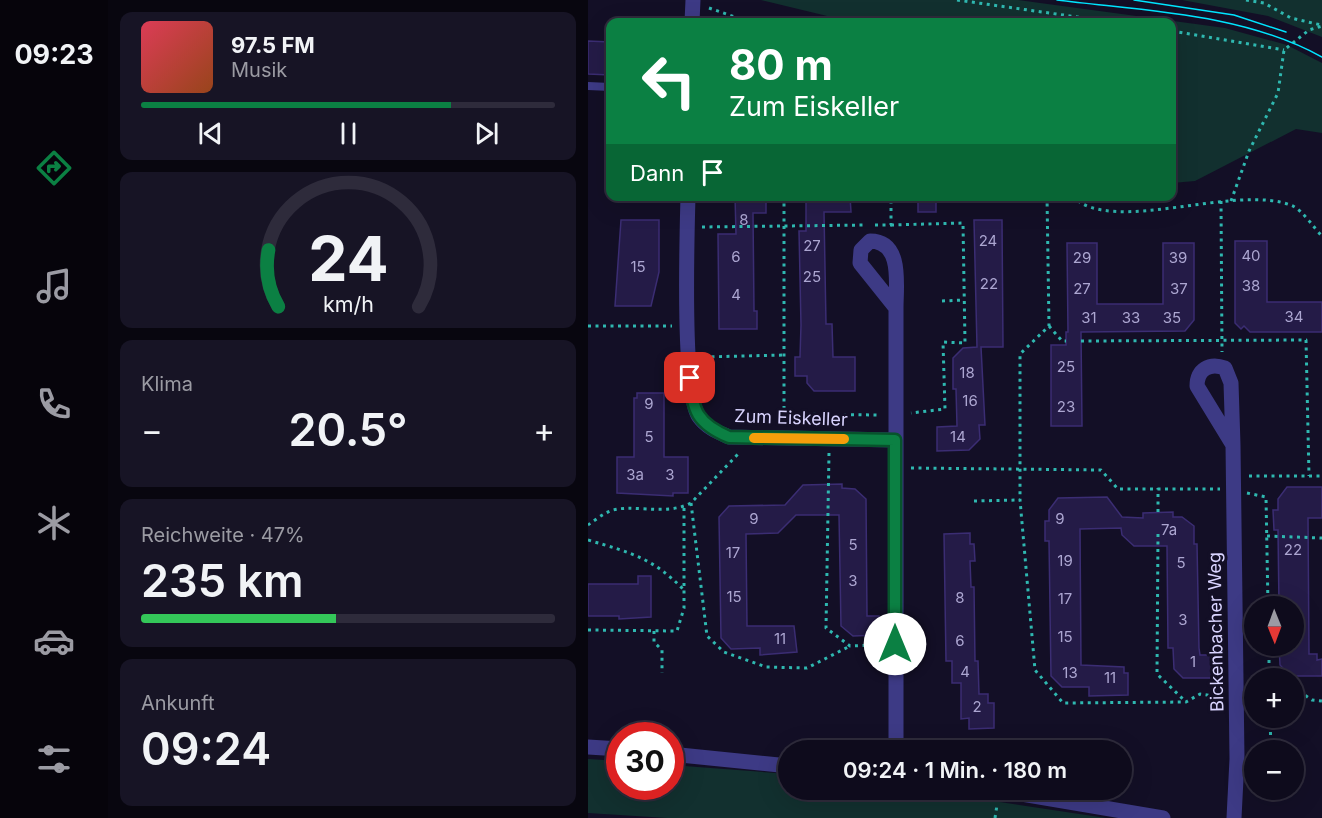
<!DOCTYPE html>
<html lang="de">
<head>
<meta charset="utf-8">
<style>
	:root { --surface:#0e0b1c; --page:#171425; --text:#f1f3f6; --muted:#9b9ba3; --line:#2e2b3b; --accent:#0b8043 }
	body { margin:0; font-family:Inter,sans-serif; background:var(--page); color:var(--text); height:100vh; display:flex; flex-direction:column; font-size:22px; white-space:nowrap }
	* { box-sizing:border-box; margin:0 }
	p { font-size:20px; color:var(--muted) }
	.icon { flex:none; width:33px; height:33px; fill:none; stroke:currentColor; stroke-width:2; stroke-linecap:round; stroke-linejoin:round }
	.map { position:relative; flex:1; overflow:hidden }
	.side { display:flex; flex-direction:column; gap:12px; padding:12px; background:#08060f; width:480px }
	.side>* { flex:none }
	.top-card { position:absolute; left:18px; top:18px; width:570px; height:183px; border-radius:12px; box-shadow:0 6px 24px #0002,0 0 0 2px var(--line); background:#0b8043; color:#fff; overflow:hidden }
	.needle { width:39px; rotate:179deg }
	.tools { position:absolute; left:656px; top:596px; display:grid; gap:12px }
	.tools a { display:grid; place-items:center; width:60px; height:60px; border-radius:50%; background:var(--surface); box-shadow:0 6px 24px #0002,0 0 0 2px var(--line); font-size:30px }
	.speed { position:absolute; left:18px; top:722px; display:flex; gap:12px; font-size:30px; font-weight:700; text-align:center }
	.speed>* { display:grid; place-content:center; width:78px; height:78px; border-radius:50%; background:var(--surface); box-shadow:0 6px 24px #0002,0 0 0 2px var(--line); line-height:1 }
	.speed .limit { border:9px solid #d22; background:#fff; color:#111 }
	.pin { position:absolute; display:grid; place-items:center; width:51px; height:51px; color:#fff; margin:-26px; border-radius:12px; box-shadow:0 3px 9px #0006 }
	.me { position:absolute; width:66px; margin:-33px; rotate:0deg; stroke-linejoin:round; filter:drop-shadow(0 0 4px #0008) }
	.turn { display:flex; align-items:center; gap:21px; height:126px; padding:0 24px; font-size:27px }
	.turn .icon { width:78px; height:78px; stroke-width:2.5 }
	.turn b { display:block; font-size:42px; line-height:51px }
	.then { display:flex; align-items:center; height:57px; padding:0 24px; background:#0003; gap:12px; font-size:22px }
	.big { font-size:45px; font-weight:600; line-height:1.1 }
	.side .card { flex:1; display:flex; flex-direction:column; justify-content:center; gap:9px; min-width:0; padding:0 21px; border-radius:12px; background:var(--page) }
	.side .dial { align-items:center; gap:0 }
	.dial svg { height:156px; overflow:visible; fill:none; stroke:var(--line); stroke-width:7; stroke-linecap:round; text-anchor:middle }
	.dial text { fill:var(--text); stroke:none }
	.song { display:flex; align-items:center; gap:18px }
	.cover { width:72px; height:72px; border-radius:9px; background:linear-gradient(135deg,hsl(350 70% 55%),hsl(20 70% 35%)) }
	.played { height:6px; border-radius:3px; background:linear-gradient(90deg,var(--accent) 75%,var(--line) 75%) }
	.keys { display:flex; justify-content:space-around; direction:ltr }
	.heat { display:flex; justify-content:space-between; align-items:center; font-size:33px; direction:ltr }
	.charge { height:9px; border-radius:4px; background:linear-gradient(90deg,#34c759 47%,var(--line) 0) }
	.trip { position:absolute; left:190px; top:740px; width:354px; height:60px; border-radius:30px; background:var(--surface); box-shadow:0 6px 24px #0002,0 0 0 2px var(--line); font-weight:600; line-height:60px; text-align:center }
	main { display:flex; flex:1; min-height:0 }
	.tabs { display:flex; flex-direction:column; width:108px; justify-content:space-around; align-items:center; background:#06040b; color:var(--muted) }
	.tabs .icon { width:42px; height:42px }
	.tabs .selected { color:var(--accent) }
	.tabs b { font-size:27px; color:var(--text) }
	.map>svg:first-child { display:block }
</style>
</head>
<body>
<main>
<nav class="tabs">
<b>09:23</b>
<svg class="icon selected" aria-label="directions" viewBox="0 0 24 24"><path d="M12 3l9 9-9 9-9-9zM9 14v-3h6M13 9l2 2-2 2"/></svg>
<svg class="icon" aria-label="music" viewBox="0 0 24 24"><path d="M9 18V5l10-2v13"/><circle cx="6" cy="18" r="3"/><circle cx="16" cy="16" r="3"/></svg>
<svg class="icon" aria-label="phone" viewBox="0 0 24 24"><path d="M5 4h4l2 5-3 2q2 4 5 5l2-3 5 2v4C11 20 4 13 5 4z"/></svg>
<svg class="icon" aria-label="climate" viewBox="0 0 24 24"><path d="M12 3v18M4 7l16 10M4 17L20 7"/></svg>
<svg class="icon" aria-label="car" viewBox="0 0 24 24"><path d="M5 17H2v-5l4-1 3-4h7l3 4 3 1v5h-3M9 17h6M6 11h13"/><circle cx="7" cy="17" r="2"/><circle cx="17" cy="17" r="2"/></svg>
<svg class="icon" aria-label="filters" viewBox="0 0 24 24"><path d="M4 7h16M4 17h16"/><circle cx="9" cy="7" r="2"/><circle cx="15" cy="17" r="2"/></svg>
</nav>
<section class="side">
<div class="card">
<div class="song"><i class="cover"></i><div><b>97.5 FM</b><p>Musik</p></div></div>
<div class="played"></div>
<div class="keys"><svg class="icon" aria-label="previous" viewBox="0 0 24 24"><path d="M18 5L8 12l10 7zM5 5v14"/></svg><svg class="icon" aria-label="pause" viewBox="0 0 24 24"><path d="M8 5v14M16 5v14"/></svg><svg class="icon" aria-label="next" viewBox="0 0 24 24"><path d="M6 5l10 7-10 7zM19 5v14"/></svg></div>
</div>
<div class="card dial"><svg viewBox="0 0 100 80">
<path d="M14 69A42 42 0 1 1 86 69"/>
<path d="M14 69A42 42 0 0 1 9 40" stroke="#0b8043"/>
<text x="50" y="56" font-size="32" font-weight="700">24</text>
<text x="50" y="72" font-size="11">km/h</text>
</svg></div>
<div class="card"><p>Klima</p>
<div class="heat"><a>−</a><b class="big">20.5°</b><a>+</a></div>
</div>
<div class="card"><p>Reichweite · 47%</p><b class="big">235 km</b><div class="charge"></div></div>
<div class="card"><p>Ankunft</p><b class="big">09:24</b></div>
</section>
<div class="map">
<svg width="734" height="818" viewBox="0 0 734 818">
	<rect width="100%" height="100%" fill="#130f26"/>
	<!-- green -->
	<g fill="#12302f">
		<path d="M173,0H430L637,28L699,45L734,63V133L708,129L607,181L584,183V22H264Z"/>
		<path d="M594,0H734V37L680,16Z"/>
		<path d="M0,759L31,761L32,786H82L83,765L201,774V789H325L518,818H79L0,813Z"/>
	</g>
	<!-- building -->
	<g fill="#241b47" stroke="#3b2d73" stroke-width="1.5">
		<path d="M0,41L22,42V75L0,74Z"/>
		<path d="M147,196H178V213H165L166,311H169V329H131L130,234H148Z"/>
		<path d="M218,196H262L263,212H236L238,324H244L245,357H267V391H226L219,383V376H207V357H212L213,325L211,231H218Z"/>
		<rect x="330" y="196" width="18" height="16"/>
		<path d="M33,220H71V272L63,306H27Z"/>
		<path d="M386,220H414L415,347H393L397,425H391L392,439L381,450L349,451V427L369,426L368,389H365V358L375,348L389,347Z"/>
		<path d="M647,241H679V302H734V332H662L656,326L653,329L647,323Z"/>
		<path d="M479,243H509V304H575V243H606V320L597,331L493,332L494,426H463V345H478V332H480Z"/>
		<path d="M49,393H76V457H100V493H85V496L29,493V457H46V398H49Z"/>
		<path d="M254,484V488L267,489L278,499L279,616H291V635L265,636L253,626L251,515H208L190,533L158,534L159,626H206L209,652L172,655V648L143,649L133,638L131,517L141,506L197,505L215,485Z"/>
		<path d="M699,487H734V518H720L721,654H729V660L734,659V676H702L692,665L691,645H705V606H691L690,530H686L685,510H690V499Z"/>
		<path d="M519,497L534,517L555,518V513L585,512V517H594L606,526V544H609L611,648L612,655H625V678H595L586,669L585,648H580L579,546H546L534,535L533,528L492,529L493,665L536,667V673H540V695L501,696V687H474L463,676L461,541H457V521H461V510L470,498Z"/>
		<path d="M382,533V544H386L387,561H382L383,587H386L387,661H390L391,694H400V703H406V728L381,729V718L373,719V683H364V661H358L356,534Z"/>
		<path d="M50,576H63V617L31,619V616H0V584H50Z"/>
	</g>
	<g fill="none" stroke-linecap="round" stroke-linejoin="round">
		<!-- path -->
		<g stroke="#2fb8b0" stroke-width="3" stroke-dasharray="3 4.5" stroke-linecap="butt">
			<path d="M369,0L525,22"/>
			<path d="M658,0L676,3L703,18L733,25"/>
			<path d="M121,8L147,17L181,22"/>
			<path d="M584,31L696,50"/>
			<path d="M196,196V414L293,415"/>
			<path d="M459,196L461,326L432,354V500L447,670L475,703L598,702L612,694L633,697"/>
			<path d="M484,196C524,237 648,182 705,206C715,211 726,228 734,236"/>
			<path d="M633,201L634,352"/>
			<path d="M643,201L661,151L690,93L696,50L721,30L734,26"/>
			<path d="M287,225H303V196"/>
			<path d="M303,225L375,223L377,343L355,342L357,409L323,413"/>
			<path d="M114,227L279,225"/>
			<path d="M354,301L376,300"/>
			<path d="M0,326H84"/>
			<path d="M461,326L474,341H478"/>
			<path d="M493,341L718,340L721,476"/>
			<path d="M116,357L196,355"/>
			<path d="M241,453L238,628L262,646L294,645"/>
			<path d="M323,468L513,470L530,489H632"/>
			<path d="M661,476H734"/>
			<path d="M659,493L678,497L680,606"/>
			<path d="M386,501L432,500"/>
			<path d="M103,503L119,636L136,652L178,667L219,668L262,646"/>
			<path d="M570,512V488"/>
			<path d="M0,525C6,521 13,515 20,512C40,502 76,517 103,503L151,453"/>
			<path d="M570,534L569,674L598,702"/>
			<path d="M679,536L734,538"/>
			<path d="M0,540C44,553 65,558 97,591"/>
			<path d="M0,630L89,631L96,608V507"/>
			<path d="M66,631V642L74,650V673"/>
			<path d="M681,645V678"/>
			<path d="M681,671L691,678"/>
			<path d="M705,687L724,700L734,701"/>
			<path d="M682,717L683,750"/>
			<path d="M683,789L684,794"/>
			<path d="M407,818L409,805"/>
		</g>
		<!-- service -->
		<path stroke="#3d3a85" stroke-width="8" d="M0,86L22,87"/>
		<!-- minor -->
		<g stroke="#3d3a85" stroke-width="15">
			<path d="M104,22L105,0"/>
			<path d="M100,196C99,235 94,393 111,417C119,428 130,432 141,437L307,440"/>
			<path d="M645,445L609,386C609,370 621,362 637,368L643,383L645,445L649,759L646,818"/>
			<path d="M0,747L32,749"/>
			<path d="M308,750V308C308,285 315,241 282,241L273,250L272,263L308,308"/>
			<path d="M82,754L201,766"/>
			<path d="M404,789L575,818"/>
		</g>
		<!-- tram -->
		<g stroke="#00e5ff" stroke-width="1.5">
			<path d="M469,0C557,11 654,13 734,57"/>
			<path d="M546,0L646,15L698,32"/>
		</g>
	</g>
	<g fill="none" stroke-linecap="round" stroke-linejoin="round">
		<defs>
			<path id="route" d="M102,378C104,411 110,424 141,437L307,440V644"/>
		</defs>
		<!-- route casing -->
		<use href="#route" stroke="#07532c" stroke-width="15"/>
		<!-- route -->
		<use href="#route" stroke="#0b8043" stroke-width="10"/>
		<!-- slow -->
		<path stroke="#f59e0b" stroke-width="10" d="M166,438L256,439"/>
	</g>
	<g text-anchor="middle" stroke-width="6" stroke-linejoin="round" paint-order="stroke">
		<!-- number labels -->
		<g font-size="15" fill="#aca6d1">
			<text x="156" y="225">8</text>
			<text x="400" y="246">24</text>
			<text x="224" y="251">27</text>
			<text x="663" y="261">40</text>
			<text x="148" y="262">6</text>
			<text x="494" y="263">29</text>
			<text x="590" y="263">39</text>
			<text x="50" y="272">15</text>
			<text x="224" y="282">25</text>
			<text x="401" y="289">22</text>
			<text x="663" y="291">38</text>
			<text x="494" y="294">27</text>
			<text x="591" y="294">37</text>
			<text x="148" y="300">4</text>
			<text x="706" y="322">34</text>
			<text x="501" y="323">31</text>
			<text x="543" y="323">33</text>
			<text x="584" y="323">35</text>
			<text x="478" y="372">25</text>
			<text x="379" y="378">18</text>
			<text x="382" y="406">16</text>
			<text x="61" y="409">9</text>
			<text x="478" y="412">23</text>
			<text x="61" y="442">5</text>
			<text x="370" y="442">14</text>
			<text x="47" y="480">3a</text>
			<text x="82" y="480">3</text>
			<text x="166" y="524">9</text>
			<text x="472" y="524">9</text>
			<text x="581" y="535">7a</text>
			<text x="265" y="550">5</text>
			<text x="705" y="555">22</text>
			<text x="145" y="558">17</text>
			<text x="477" y="566">19</text>
			<text x="593" y="568">5</text>
			<text x="265" y="586">3</text>
			<text x="146" y="602">15</text>
			<text x="372" y="603">8</text>
			<text x="477" y="604">17</text>
			<text x="595" y="625">3</text>
			<text x="477" y="642">15</text>
			<text x="192" y="644">11</text>
			<text x="372" y="646">6</text>
			<text x="605" y="667">1</text>
			<text x="377" y="677">4</text>
			<text x="482" y="678">13</text>
			<text x="522" y="683">11</text>
			<text x="389" y="712">2</text>
		</g>
		<!-- street labels -->
		<g font-size="18" fill="#d9d4ff" stroke="#130f26">
			<text transform="translate(203 418) rotate(2)" y="6">Zum Eiskeller</text>
			<text transform="translate(628 632) rotate(-91)" y="6">Bickenbacher Weg</text>
		</g>
	</g>
</svg>
<div class="tools">
<a><svg class="needle" viewBox="-14 -14 28 28"><path d="M0-13l5 13h-10z" fill="#e53935"/><path d="M0 13l5-13h-10z" fill="#9b9ba3"/></svg></a>
<a>+</a>
<a>−</a>
</div>
<div class="speed"><div class="limit">30</div></div>
<div class="pin" style="left:102px;top:378px;background:#d93025"><svg class="icon" aria-label="arrive" viewBox="0 0 24 24"><path d="M6 21V4h12l-3 4 3 4H6"/></svg></div>
<svg class="me" style="left:307px;top:644px" viewBox="-20 -20 40 40"><circle r="19" fill="#fff"/><path d="M0-13L10 11 0 6-10 11z" fill="#0b8043"/></svg>
<div class="trip">09:24 · 1 Min. · 180 m</div>
<div class="top-card">
<div class="turn"><svg class="icon" aria-label="left" viewBox="0 0 24 24"><path d="M17 20v-9H6M10 6l-5 5 5 5"/></svg><div><b>80 m</b>Zum Eiskeller</div></div>
<div class="then">Dann<svg class="icon" aria-label="arrive" viewBox="0 0 24 24"><path d="M6 21V4h12l-3 4 3 4H6"/></svg></div>
</div>
</div>
</main>
</body>
</html>
